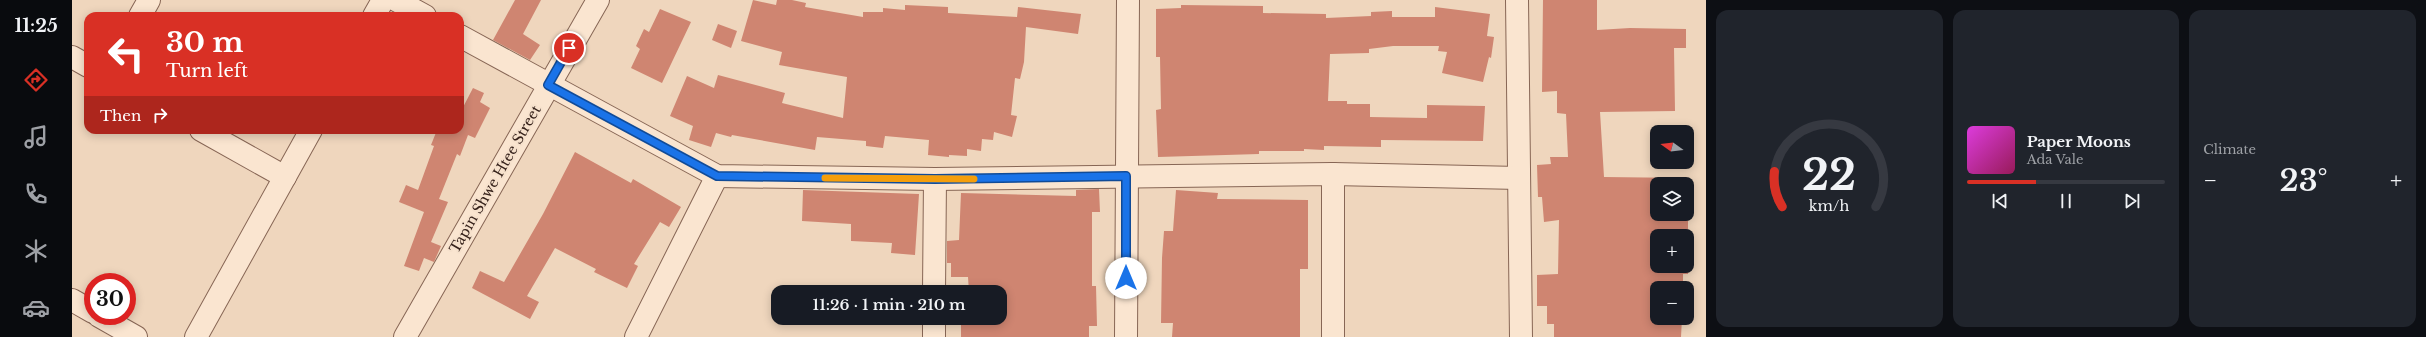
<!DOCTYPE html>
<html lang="en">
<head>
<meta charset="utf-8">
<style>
	:root { --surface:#171b24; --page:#20242c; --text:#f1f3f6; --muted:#9ea1a6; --line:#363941; --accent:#d93025 }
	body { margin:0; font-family:"Libre Baskerville",serif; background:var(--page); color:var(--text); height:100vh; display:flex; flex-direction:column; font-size:15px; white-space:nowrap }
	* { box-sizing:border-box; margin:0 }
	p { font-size:13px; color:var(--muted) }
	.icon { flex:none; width:22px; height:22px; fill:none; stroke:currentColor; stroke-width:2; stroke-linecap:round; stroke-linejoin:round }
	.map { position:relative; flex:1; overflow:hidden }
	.side { display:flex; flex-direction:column; gap:10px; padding:10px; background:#0d0f14; width:720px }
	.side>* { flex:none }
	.hud { position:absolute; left:12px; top:12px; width:380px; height:122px; border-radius:12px; box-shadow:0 2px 10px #0003; background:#d93025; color:#fff; overflow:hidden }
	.needle { width:26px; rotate:285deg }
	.tools { position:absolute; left:1578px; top:125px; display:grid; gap:8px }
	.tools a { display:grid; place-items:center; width:44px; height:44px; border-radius:8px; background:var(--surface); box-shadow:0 2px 10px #0003; font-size:20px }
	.speed { position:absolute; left:12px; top:273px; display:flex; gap:8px; font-size:20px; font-weight:700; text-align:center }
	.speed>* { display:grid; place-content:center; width:52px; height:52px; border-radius:50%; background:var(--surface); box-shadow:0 2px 10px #0003; line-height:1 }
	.speed .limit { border:6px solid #d22; background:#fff; color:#111 }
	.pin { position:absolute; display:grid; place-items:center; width:34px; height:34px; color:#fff; margin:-17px; border:2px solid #fff; border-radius:50%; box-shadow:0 1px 4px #0007 }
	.me { position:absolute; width:44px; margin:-22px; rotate:0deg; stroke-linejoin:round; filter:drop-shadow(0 0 3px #0008) }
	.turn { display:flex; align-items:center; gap:14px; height:84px; padding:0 16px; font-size:18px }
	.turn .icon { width:52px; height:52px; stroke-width:2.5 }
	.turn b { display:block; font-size:28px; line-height:34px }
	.then { display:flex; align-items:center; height:38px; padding:0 16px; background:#0003; gap:8px; font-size:15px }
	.big { font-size:30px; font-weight:600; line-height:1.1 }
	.side .widget { flex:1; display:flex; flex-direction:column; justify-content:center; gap:6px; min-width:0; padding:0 14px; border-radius:12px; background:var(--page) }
	.side .dial { align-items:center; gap:0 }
	.dial svg { height:104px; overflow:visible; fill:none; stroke:var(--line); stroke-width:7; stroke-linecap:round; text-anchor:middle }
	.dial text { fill:var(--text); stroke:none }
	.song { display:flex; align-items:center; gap:12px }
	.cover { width:48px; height:48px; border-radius:6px; background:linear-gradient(135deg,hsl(300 70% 55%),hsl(330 70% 35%)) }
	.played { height:4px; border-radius:2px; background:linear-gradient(90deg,var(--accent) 35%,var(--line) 35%) }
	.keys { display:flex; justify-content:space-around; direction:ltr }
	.heat { display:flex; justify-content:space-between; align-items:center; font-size:22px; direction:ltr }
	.side .tiles { flex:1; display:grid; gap:10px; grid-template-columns:repeat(3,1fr) }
	.trip { position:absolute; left:699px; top:285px; width:236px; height:40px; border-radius:12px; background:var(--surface); box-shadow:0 2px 10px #0003; font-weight:600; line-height:40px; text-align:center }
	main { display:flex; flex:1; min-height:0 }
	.tabs { display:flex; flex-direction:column; width:72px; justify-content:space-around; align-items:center; background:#090b0e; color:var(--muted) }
	.tabs .icon { width:28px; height:28px }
	.tabs .active { color:var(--accent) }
	.tabs b { font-size:18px; color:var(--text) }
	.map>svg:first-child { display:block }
</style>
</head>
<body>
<main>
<nav class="tabs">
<b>11:25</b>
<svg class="icon active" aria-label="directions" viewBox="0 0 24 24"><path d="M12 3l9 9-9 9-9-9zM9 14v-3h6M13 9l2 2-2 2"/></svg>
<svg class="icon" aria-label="music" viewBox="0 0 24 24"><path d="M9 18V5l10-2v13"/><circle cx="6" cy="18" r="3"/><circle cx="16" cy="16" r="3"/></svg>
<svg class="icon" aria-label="phone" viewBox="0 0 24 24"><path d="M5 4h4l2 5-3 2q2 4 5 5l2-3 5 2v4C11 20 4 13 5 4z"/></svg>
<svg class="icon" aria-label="climate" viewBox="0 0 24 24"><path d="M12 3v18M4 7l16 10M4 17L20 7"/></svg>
<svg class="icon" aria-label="car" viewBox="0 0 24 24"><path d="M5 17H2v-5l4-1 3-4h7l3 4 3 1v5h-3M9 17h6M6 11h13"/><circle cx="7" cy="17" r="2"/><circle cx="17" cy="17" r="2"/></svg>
</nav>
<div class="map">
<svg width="1634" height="337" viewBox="0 0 1634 337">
	<rect width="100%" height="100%" fill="#efd6bd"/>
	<!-- building -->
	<g fill="#cf8571" fill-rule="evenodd">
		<path d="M443,0H469L451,34L468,45L458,60L421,40Z"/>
		<path d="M681,0L704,5L705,0H720L734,3L733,7L791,17V12H811V8L833,10V5L876,7V13L945,17L946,7L1009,14L1006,34L954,27L952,62L948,79L943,78L939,115L945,116L940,137L922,132L921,140L910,139L909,151L895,149V156L877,155V157L856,155L857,140L813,136L811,148L794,146V141L745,137L743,150L660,135L659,137L644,133L639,147L617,140L621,126L598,116L615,76L642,88L646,75L713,93L710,103L771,118L775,77L707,65L710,52L669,41Z"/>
		<path d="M1471,0H1525V30L1558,28L1614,29V48H1602L1603,111L1528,112L1532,177L1616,178V274H1611V288H1585V318H1610L1609,337H1482V324H1475V306H1465V275L1486,274L1487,220L1472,222L1470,197H1466L1465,165L1479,164L1478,157H1496L1494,114L1485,113V91L1470,92ZM1585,184H1615V214H1585ZM1585,236H1615V266H1585Z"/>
		<path d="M1109,5L1191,6V13L1254,14V18L1299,16V12L1320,11V17H1363V7L1418,14L1415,36L1422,37L1419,58L1417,57L1411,82L1370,73L1375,52L1366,51L1367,46H1321L1297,49V53L1258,54L1256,101H1275V104H1298V117L1355,118V105L1413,106L1411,141L1309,140V147L1252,146V150L1232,149V151H1187V154L1086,157L1084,110L1089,109L1088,57H1084V9L1109,8Z"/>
		<path d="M588,9L619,22L590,83L559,68L568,49L564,46L572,29L577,32Z"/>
		<path d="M646,24L665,31L659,48L640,40Z"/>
		<path d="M401,88L412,93L408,102L418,108L403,138L396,135L388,156L385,154L367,199L376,202L359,242L369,246L362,262L352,258L347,271L332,266L352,212L327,202L334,185L346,190L362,146L359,145L365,130H388V113Z"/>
		<path d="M503,152L559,183L561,179L609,207L597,227L588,222L562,264L566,266L555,288L522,272L524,269L483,248L455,296L467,302L458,319L400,288L408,271L432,282L471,214Z"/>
		<path d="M1027,189L1028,212H1020V286H1024L1025,326H1017V337H889V318H928V292H897L896,277H879V263H875V241L887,240L889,193L1004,196V190Z"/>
		<path d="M731,190L847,194L843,255L819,253L820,243L779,241V224L730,221Z"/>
		<path d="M1104,190L1146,193L1145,199L1236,200V269H1228V337H1100L1101,323H1089L1090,258L1092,231H1101Z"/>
	</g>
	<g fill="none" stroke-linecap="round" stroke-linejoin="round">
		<defs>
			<g id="minor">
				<path d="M324,0L353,16"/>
				<path d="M1445,0L1449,337"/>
				<path d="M68,16L77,0"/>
				<path d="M302,16L311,0"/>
				<path d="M388,36L645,176L863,179L1261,174L1447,178"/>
				<path d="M0,57L16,66"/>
				<path d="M129,130L213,177"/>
				<path d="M1261,174V337"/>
				<path d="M862,292L863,179"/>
				<path d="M0,300L21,312"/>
				<path d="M27,316L64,337"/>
				<path d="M124,337L239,130"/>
				<path d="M333,337L526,0"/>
				<path d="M564,337L645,176"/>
				<path d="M862,337V318"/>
				<path d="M1054,337L1056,0"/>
			</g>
		</defs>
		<!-- minor casing -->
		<use href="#minor" stroke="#876655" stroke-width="24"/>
		<!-- minor -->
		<use href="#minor" stroke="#fae5d0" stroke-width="22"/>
	</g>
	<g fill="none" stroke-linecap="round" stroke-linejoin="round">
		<defs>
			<path id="route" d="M497,48L476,85L645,176L863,179L1054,176V278"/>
		</defs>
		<!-- route casing -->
		<use href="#route" stroke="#114b97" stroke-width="10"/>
		<!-- route -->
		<use href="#route" stroke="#1a73e8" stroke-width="7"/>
		<!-- slow -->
		<path stroke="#f59e0b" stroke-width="7" d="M753,178L902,179"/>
	</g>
	<g text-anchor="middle" stroke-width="4" stroke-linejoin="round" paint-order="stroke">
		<!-- street labels -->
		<g font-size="14" fill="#36221b" stroke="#f6e1cc">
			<text transform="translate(423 179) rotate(-60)" y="5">Tapin Shwe Htee Street</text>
		</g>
	</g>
</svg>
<div class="tools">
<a><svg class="needle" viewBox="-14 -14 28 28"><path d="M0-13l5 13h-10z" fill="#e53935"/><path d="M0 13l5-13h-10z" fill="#9ea1a6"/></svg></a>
<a><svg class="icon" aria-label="layers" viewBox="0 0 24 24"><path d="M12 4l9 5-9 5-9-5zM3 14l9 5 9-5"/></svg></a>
<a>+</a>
<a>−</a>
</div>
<div class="speed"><div class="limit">30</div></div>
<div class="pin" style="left:497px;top:48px;background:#d93025"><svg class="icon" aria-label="arrive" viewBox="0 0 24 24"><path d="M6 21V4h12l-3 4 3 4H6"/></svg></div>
<svg class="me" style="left:1054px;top:278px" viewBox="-20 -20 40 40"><circle r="19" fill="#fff"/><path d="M0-13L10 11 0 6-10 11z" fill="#1a73e8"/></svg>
<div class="trip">11:26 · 1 min · 210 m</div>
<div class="hud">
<div class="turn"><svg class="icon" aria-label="left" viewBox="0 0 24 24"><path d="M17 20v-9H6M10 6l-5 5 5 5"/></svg><div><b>30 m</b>Turn left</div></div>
<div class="then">Then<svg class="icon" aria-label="right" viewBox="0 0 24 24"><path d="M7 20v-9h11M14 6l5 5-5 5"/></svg></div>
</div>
</div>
<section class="side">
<div class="tiles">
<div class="widget dial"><svg viewBox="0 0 100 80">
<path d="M14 69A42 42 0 1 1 86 69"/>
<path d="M14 69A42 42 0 0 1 8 42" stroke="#d93025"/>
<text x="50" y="56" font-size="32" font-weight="700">22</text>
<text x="50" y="72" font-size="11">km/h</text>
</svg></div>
<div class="widget">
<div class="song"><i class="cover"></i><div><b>Paper Moons</b><p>Ada Vale</p></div></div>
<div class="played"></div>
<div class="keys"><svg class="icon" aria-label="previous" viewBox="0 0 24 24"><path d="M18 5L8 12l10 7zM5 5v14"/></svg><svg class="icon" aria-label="pause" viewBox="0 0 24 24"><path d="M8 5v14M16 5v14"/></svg><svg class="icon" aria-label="next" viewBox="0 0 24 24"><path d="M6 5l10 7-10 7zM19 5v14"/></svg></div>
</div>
<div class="widget"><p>Climate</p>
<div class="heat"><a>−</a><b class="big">23°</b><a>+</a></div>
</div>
</div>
</section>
</main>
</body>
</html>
